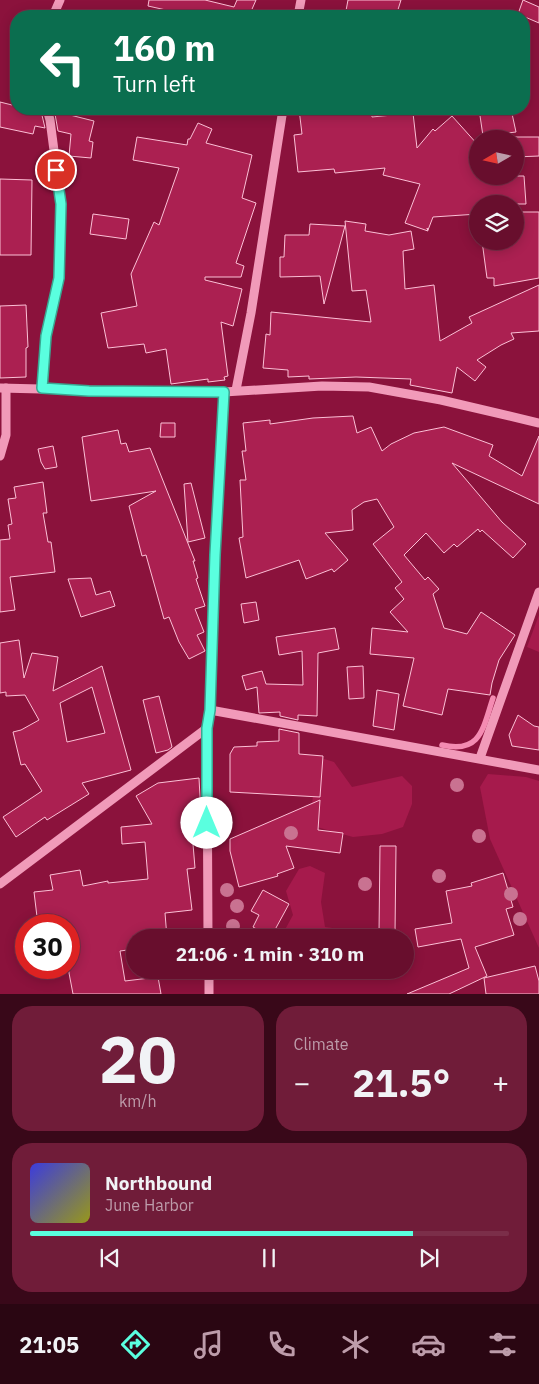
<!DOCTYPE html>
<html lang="en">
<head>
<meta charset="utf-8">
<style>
	:root { --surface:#680e2d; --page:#701c39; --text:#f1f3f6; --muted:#bd9caa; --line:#7b2e49; --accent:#5affdf }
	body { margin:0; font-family:"IBM Plex Sans",sans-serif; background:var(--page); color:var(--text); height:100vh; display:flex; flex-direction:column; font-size:19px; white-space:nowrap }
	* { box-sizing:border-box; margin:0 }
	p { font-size:16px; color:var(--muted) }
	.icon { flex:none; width:28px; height:28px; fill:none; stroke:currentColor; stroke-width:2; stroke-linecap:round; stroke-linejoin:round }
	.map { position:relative; height:994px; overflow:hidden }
	.side { display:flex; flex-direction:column; gap:12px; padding:12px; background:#390819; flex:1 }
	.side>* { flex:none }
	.guide { position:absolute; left:10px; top:10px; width:520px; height:105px; border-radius:20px; box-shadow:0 2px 12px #0003,0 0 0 1px var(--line); background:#0b6e4f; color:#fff; overflow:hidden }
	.needle { width:32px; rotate:261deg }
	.tools { position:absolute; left:469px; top:130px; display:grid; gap:10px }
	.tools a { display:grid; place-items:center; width:55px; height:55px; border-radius:50%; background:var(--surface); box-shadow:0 2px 12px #0003,0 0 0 1px var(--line); font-size:25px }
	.speed { position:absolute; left:15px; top:914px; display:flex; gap:10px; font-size:25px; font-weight:700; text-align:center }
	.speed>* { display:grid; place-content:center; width:65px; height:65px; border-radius:50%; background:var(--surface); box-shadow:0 2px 12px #0003,0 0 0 1px var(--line); line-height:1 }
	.speed .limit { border:8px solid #d22; background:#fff; color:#111 }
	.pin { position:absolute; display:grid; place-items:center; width:42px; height:42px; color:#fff; margin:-21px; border:2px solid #fff; border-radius:50%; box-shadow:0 1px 5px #0007 }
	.me { position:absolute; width:55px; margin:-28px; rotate:0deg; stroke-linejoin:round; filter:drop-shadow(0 0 4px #0008) }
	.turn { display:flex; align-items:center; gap:18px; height:105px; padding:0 20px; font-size:22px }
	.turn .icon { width:65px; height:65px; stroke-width:2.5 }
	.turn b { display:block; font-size:35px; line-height:42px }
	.big { font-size:38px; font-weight:700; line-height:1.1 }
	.side .widget { flex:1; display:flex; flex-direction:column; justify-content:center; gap:8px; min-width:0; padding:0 18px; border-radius:20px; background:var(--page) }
	.side .dial { align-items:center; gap:0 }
	.dial b { font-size:65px; line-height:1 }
	.song { display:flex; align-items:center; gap:15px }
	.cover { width:60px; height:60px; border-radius:8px; background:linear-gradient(135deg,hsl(240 70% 55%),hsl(60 70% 35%)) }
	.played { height:5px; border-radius:2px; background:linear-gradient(90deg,var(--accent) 80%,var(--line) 80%) }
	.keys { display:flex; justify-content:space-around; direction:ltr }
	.heat { display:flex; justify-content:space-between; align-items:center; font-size:28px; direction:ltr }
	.side .tiles { flex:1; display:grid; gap:12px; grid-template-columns:1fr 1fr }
	.widget:last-child { grid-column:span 2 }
	.trip { position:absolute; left:126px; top:929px; width:288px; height:50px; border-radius:25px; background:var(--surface); box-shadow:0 2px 12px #0003,0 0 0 1px var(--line); font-weight:700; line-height:50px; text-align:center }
	.tabs { display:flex; height:80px; justify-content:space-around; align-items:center; background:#2a0612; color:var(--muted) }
	.tabs .icon { width:35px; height:35px }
	.tabs .selected { color:var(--accent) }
	.tabs b { font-size:22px; color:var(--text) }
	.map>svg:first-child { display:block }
</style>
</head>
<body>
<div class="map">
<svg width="539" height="994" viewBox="0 0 539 994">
	<rect width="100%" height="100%" fill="#8b123c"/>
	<!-- green -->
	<g fill="#a61a4c">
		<path d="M539,615V652L527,647Z"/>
		<path d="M321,758L334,762L352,787L402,776L412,786V804L403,827L382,834L353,837L313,826C309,804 316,780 321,758Z"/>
		<path d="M488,774L526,777L539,781V948L490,839L480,787Z"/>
		<path d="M310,866L325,873L321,902L325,927L347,930L353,937H253H281L293,915L286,891L299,869Z"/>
	</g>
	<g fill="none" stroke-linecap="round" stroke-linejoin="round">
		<!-- stream -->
		<path stroke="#f48bb2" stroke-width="5.5" d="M442,745C481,754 483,728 493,698"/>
	</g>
	<!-- building -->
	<g fill="#ab2051" stroke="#fcc0d6" fill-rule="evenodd">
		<path d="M149,0H205L234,7L237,0H256L249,16H193L148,6Z"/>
		<path d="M348,0H401L396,16H345Z"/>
		<path d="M523,0L539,7V23L518,14Z"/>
		<path d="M0,102L16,106V109L41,111L45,128L35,126L33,134L0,127Z"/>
		<path d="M299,109H371L372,117L413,113L417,148L433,129L435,131L452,116L478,145V176H524L526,204H478V214L433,217L428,230L427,228L428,231L405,223L420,184L383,175L385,168L335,173L334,169L298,172L294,135L302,134Z"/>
		<path d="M479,109H511L516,132L483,136Z"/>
		<path d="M62,113L94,121L89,141L93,142L91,158L69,156L71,134L58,131L55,114L62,115Z"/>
		<path d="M198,123L212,129L206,143L252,155L242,198L256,203L236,263L244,266L241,277H205V280L242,289L233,326L221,322L228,376L224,377L225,380L208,382V379L171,384L166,349L146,353L144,344L108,348L101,313L137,306L131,274L154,222L159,225L179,168L133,160L137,137L187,145L188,139H190Z"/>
		<path d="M515,137H539V156L515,157Z"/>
		<path d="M0,179L32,180L31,255H0Z"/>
		<path d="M515,212H539V278L494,286V278H487L482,241H515Z"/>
		<path d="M93,214L129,219L126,239L90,234Z"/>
		<path d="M345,221L366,224L365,231L389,235L411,231L414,249L403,251L405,289L434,285L440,341L472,323L469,317L539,285V331L511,333L514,339L501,345L477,360L486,367L475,381L457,367L452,393L410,385L411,379L356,377L309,379V376L288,377V370L263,368L266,334L270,335L271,312L371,322L366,290L352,291Z"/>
		<path d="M310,224L345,226L324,304L320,276L280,277V257H284L285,235H309Z"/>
		<path d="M26,305L28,347L26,348V377L0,378V306Z"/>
		<path d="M353,416L357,433L371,427L382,451L391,444L414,433L444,427L493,445L489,456L522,476L539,436V504L452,463L502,522L526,544L513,558L482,530L480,532L478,529L457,547L454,544L444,553L426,533L404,555L425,580L428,577L439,589L433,594L444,628L467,634L481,612L515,635L499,660L492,683L490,695L448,689L442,715L403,706L414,658L370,654L372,628L408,632L390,612L404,599L395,588L402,582L373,544L394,527L377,499L364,502L352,510L353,530L325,533L348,560L334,572L332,569L306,579L299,560L246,578L239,538L243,537L240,480H246L242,451H246L243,423L270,420V424L313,418Z"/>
		<path d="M161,423H175V437H160Z"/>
		<path d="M118,430L121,444L126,443L129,452L150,448L195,561H193L198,578L196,579L205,606L195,609L204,632L197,635L205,651L189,659L179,642L169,617L164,619L146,555L142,556L129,506L156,491L91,501L82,437Z"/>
		<path d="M53,446L57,467L45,469L41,462L38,449Z"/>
		<path d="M43,482L47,513H43L48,542H51L55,572L10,577L15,610L0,612V540L10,539L8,525L12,524L8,499L16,498L14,487Z"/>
		<path d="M191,483L205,538L188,542L184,484Z"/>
		<path d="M91,578L96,595L110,591L115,606L81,617L68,579Z"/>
		<path d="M256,602L259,620L244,623L241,604Z"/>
		<path d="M335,628L339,649L318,653L317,716L298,715V720L280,716V712L259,713L257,687L246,690L242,676L262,671L266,684L303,685L302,651L279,655L276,637Z"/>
		<path d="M19,640L24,678L32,653L58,657L53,691L102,666L131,770L82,783L89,794L47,820L45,817L16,837L3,817L42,791L25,764L21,765L13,732L21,730L39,720L25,695L6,696V692L0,693V643ZM92,687L105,733L67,742L60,703Z"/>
		<path d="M363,666L364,698L349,699L347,667Z"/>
		<path d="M377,690L399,694L394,730L373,726Z"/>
		<path d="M159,696L172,747L168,750L156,753L143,700Z"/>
		<path d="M518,715L534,726L539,727V750L512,746L509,735Z"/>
		<path d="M279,729L299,733V754L323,756L320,797L230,792V754L234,747L257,746V742L279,741Z"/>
		<path d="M199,778L201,816L197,817L199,843L193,844L195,868L187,869L192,910L165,913L167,938H135V949L120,951L125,981L158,977L161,994H73L69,973V925H38L34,892L53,890L50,875L80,870L83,886L108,881V883L148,879L145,842L122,844L121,827L152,824L136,796L158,783Z"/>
		<path d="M320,800L318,830L343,833L340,853L286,846L294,868L277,874L278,876L239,887L230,851V839Z"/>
		<path d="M380,846H396L395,933H379Z"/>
		<path d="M503,873L513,907L506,909L514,935L475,947L487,976L449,994H407L469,968L461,939L418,947L415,929L452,923L446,891L472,886L471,883Z"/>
		<path d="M263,890L289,904L271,937L253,927L259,915L251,911Z"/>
		<path d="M535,966L539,981V994H486L484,978Z"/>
	</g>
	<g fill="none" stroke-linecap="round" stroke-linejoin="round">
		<!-- minor -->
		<g stroke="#f19ab9" stroke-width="9">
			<path d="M53,16L60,0"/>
			<path d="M298,16L301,0"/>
			<path d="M0,388L164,392H224L322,386L369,387L441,400L539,423"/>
			<path d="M42,388L46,337L59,278L61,204L50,120L47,109"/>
			<path d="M236,390L251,313L283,109"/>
			<path d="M0,456L6,435V388"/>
			<path d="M210,710L539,770"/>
			<path d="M480,758L539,592"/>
			<path d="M0,884L207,728"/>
			<path d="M208,938L207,728L210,710L215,555L224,392"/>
			<path d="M209,970V994"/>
		</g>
	</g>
	<!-- trees -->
	<g fill="#c97291">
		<circle cx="457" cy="785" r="7"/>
		<circle cx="291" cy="833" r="7"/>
		<circle cx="479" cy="836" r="7"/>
		<circle cx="439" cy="876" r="7"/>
		<circle cx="365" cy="884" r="7"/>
		<circle cx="227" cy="890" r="7"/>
		<circle cx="511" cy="894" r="7"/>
		<circle cx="237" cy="906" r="7"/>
		<circle cx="520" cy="919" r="7"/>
		<circle cx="233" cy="926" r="7"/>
	</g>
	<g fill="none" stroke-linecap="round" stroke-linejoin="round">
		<defs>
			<path id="route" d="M56,170L61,204L59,278L46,336L42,388L89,391L224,392L215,555L210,710L207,728V823"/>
		</defs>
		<!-- route casing -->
		<use href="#route" stroke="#3aa691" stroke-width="12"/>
		<!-- route -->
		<use href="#route" stroke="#5affdf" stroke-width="9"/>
	</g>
</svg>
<div class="tools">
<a><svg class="needle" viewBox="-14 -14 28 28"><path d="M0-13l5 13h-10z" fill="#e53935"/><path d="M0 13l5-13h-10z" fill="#bd9caa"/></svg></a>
<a><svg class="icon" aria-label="layers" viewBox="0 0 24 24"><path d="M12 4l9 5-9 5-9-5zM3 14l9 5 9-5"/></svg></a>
</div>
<div class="speed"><div class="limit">30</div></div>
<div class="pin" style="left:56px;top:170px;background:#d93025"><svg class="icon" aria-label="arrive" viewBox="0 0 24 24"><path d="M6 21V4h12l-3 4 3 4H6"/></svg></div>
<svg class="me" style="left:207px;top:823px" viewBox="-20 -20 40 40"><circle r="19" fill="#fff"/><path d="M0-13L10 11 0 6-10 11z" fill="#5affdf"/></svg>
<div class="trip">21:06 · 1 min · 310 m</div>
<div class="guide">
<div class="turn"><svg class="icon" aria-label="left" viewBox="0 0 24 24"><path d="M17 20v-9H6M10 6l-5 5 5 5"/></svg><div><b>160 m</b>Turn left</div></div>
</div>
</div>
<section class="side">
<div class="tiles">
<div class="widget dial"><b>20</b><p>km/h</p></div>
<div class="widget"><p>Climate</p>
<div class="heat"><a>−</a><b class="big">21.5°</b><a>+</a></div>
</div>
<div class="widget">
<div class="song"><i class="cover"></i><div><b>Northbound</b><p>June Harbor</p></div></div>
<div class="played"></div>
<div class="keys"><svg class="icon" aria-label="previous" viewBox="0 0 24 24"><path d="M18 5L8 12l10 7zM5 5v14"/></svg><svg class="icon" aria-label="pause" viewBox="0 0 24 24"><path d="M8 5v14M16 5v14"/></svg><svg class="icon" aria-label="next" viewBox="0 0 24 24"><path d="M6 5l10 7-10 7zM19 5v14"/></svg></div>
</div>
</div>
</section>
<nav class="tabs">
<b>21:05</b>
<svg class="icon selected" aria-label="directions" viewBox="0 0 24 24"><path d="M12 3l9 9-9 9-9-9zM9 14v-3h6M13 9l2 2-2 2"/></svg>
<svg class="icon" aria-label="music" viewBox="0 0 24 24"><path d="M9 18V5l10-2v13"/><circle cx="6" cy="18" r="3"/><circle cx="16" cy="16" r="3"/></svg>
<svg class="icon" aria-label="phone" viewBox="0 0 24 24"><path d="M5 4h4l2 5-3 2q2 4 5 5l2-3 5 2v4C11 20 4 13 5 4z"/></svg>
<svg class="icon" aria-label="climate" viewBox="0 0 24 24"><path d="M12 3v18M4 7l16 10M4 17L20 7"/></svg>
<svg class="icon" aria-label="car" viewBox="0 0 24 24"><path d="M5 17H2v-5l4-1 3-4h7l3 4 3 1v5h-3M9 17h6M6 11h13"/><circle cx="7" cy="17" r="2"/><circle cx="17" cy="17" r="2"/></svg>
<svg class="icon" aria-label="filters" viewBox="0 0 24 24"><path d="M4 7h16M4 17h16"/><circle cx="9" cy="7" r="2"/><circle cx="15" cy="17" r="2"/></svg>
</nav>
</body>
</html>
